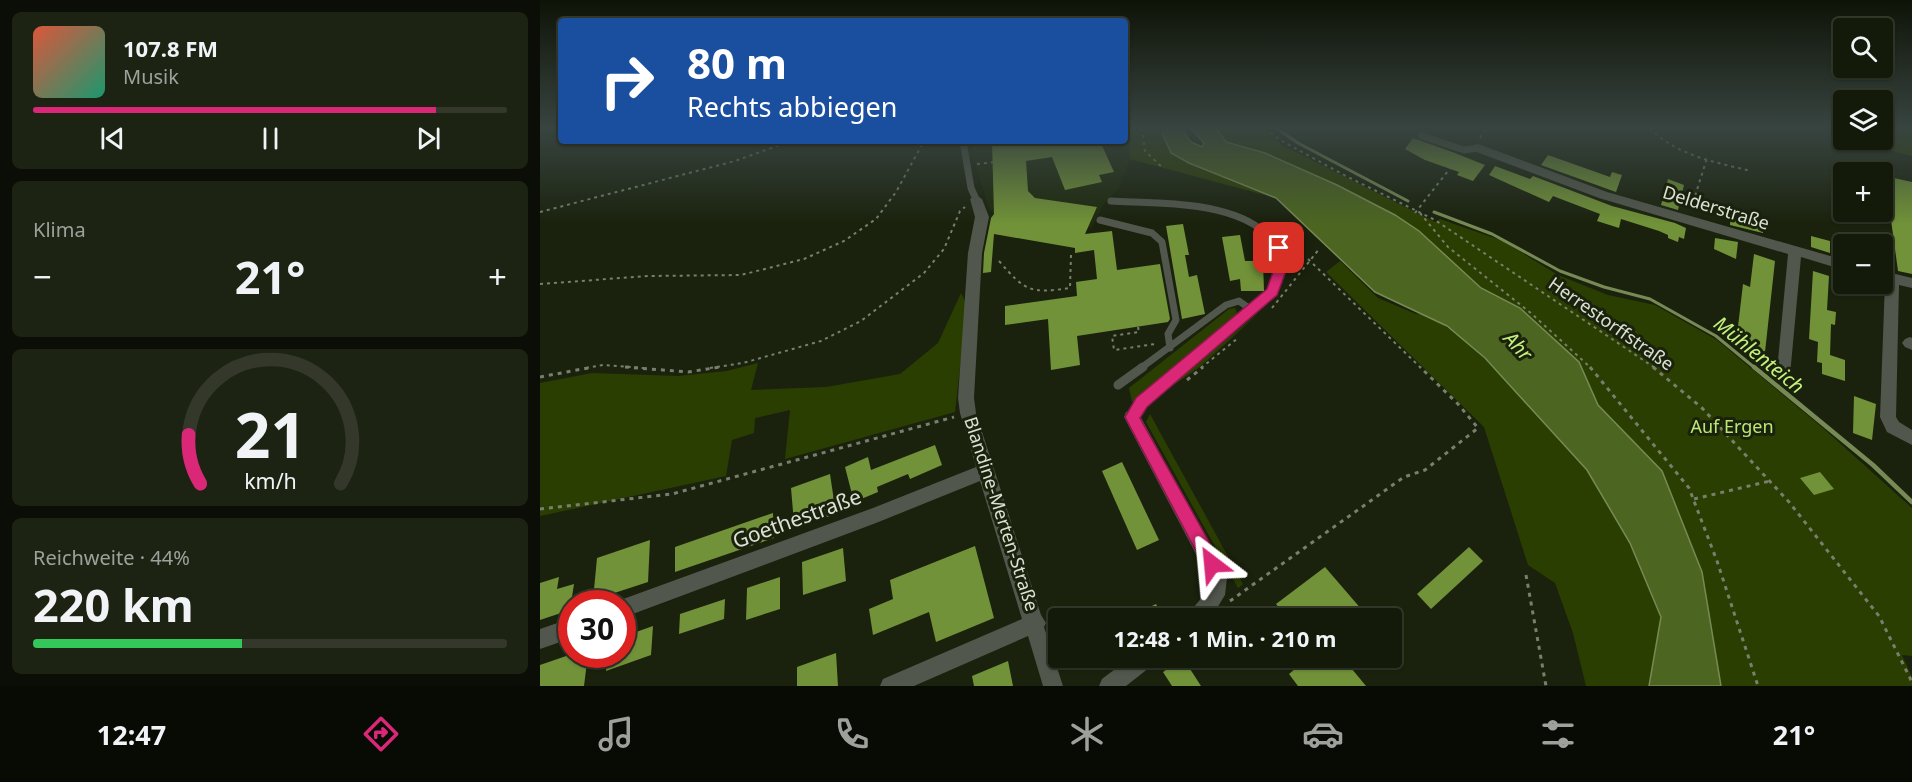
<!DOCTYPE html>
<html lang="de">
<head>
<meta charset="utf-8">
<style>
	:root { --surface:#141a0a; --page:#1d2313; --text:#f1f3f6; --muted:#9da19c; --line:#33382b; --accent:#db2777 }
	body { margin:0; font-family:"Noto Sans",sans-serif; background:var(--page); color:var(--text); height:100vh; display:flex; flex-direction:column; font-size:22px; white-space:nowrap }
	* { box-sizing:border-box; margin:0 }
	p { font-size:20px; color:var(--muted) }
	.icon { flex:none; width:33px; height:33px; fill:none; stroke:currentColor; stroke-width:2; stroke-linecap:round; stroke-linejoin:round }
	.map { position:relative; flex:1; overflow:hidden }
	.details { display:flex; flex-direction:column; gap:12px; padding:12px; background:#0b0e06; width:540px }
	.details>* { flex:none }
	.top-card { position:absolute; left:18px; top:18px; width:570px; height:126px; border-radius:6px; box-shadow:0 2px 4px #0004,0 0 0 2px var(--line); background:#1a4fa0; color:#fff; overflow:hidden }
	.controls { position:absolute; left:1293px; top:18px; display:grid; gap:12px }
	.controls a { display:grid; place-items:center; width:60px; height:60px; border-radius:6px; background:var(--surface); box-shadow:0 2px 4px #0004,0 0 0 2px var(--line); font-size:30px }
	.speed { position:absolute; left:18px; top:590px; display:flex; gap:12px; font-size:30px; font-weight:700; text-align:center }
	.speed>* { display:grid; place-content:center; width:78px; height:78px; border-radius:50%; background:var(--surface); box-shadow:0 2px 4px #0004,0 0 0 2px var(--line); line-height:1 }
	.speed .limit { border:9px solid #d22; background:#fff; color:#111 }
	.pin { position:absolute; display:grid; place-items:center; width:51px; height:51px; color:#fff; margin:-26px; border-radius:12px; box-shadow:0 3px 9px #0006 }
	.me { position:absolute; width:66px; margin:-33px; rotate:331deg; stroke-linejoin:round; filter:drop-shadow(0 0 4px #0008) }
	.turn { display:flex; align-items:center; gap:21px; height:126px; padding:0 30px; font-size:27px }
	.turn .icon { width:78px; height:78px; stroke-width:2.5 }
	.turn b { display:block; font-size:42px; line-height:51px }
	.big { font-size:45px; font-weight:700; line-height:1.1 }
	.details .card { flex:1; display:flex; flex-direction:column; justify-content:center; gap:9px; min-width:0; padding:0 21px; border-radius:9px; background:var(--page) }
	.details .dial { align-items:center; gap:0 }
	.dial svg { height:156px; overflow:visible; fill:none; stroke:var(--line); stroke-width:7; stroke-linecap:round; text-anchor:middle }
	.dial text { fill:var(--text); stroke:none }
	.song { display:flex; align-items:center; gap:18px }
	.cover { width:72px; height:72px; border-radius:9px; background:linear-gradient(135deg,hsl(10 70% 55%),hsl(160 70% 35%)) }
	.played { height:6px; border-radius:3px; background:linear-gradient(90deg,var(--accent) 85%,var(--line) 85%) }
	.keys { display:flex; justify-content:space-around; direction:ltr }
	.heat { display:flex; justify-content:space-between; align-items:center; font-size:33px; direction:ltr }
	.charge { height:9px; border-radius:4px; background:linear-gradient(90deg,#34c759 44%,var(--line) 0) }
	.trip { position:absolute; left:508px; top:608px; width:354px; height:60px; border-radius:6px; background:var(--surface); box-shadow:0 2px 4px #0004,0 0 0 2px var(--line); font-weight:700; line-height:60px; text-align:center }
	.tabs { display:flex; height:96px; justify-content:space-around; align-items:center; background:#080a04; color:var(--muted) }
	.tabs .icon { width:42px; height:42px }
	.tabs .current { color:var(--accent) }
	.tabs b { font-size:27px; color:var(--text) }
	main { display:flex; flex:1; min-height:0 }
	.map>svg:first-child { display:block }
</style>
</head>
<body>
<main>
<section class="details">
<div class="card">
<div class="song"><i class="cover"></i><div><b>107.8 FM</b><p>Musik</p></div></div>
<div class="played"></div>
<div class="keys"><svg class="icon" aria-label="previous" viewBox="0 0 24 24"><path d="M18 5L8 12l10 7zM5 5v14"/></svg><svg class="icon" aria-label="pause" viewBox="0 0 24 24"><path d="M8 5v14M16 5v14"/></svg><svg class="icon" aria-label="next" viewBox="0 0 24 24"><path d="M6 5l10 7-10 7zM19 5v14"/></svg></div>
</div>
<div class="card"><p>Klima</p>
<div class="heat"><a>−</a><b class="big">21°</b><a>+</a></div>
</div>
<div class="card dial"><svg viewBox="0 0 100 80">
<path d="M14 69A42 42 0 1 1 86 69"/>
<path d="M14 69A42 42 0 0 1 8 44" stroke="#db2777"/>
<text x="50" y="56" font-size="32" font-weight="700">21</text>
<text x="50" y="72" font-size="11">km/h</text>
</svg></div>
<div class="card"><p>Reichweite · 44%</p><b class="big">220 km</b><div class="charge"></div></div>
</section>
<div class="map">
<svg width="1372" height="686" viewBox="0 0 1372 686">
	<rect width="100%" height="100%" fill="#1a220d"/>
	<!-- built -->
	<path fill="#1e290d" d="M585,128H589L590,159L579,188L563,205L552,228L472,218L454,214L449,209L434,160L432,141H585Z"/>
	<!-- green -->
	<g fill="#2b3e01">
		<path d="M589,128H623L622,133L631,153L649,163L736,198L590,159Z"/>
		<path d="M676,128H723L742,145L895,222L900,219L963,241L1018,275L1068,295L1115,305L1177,340L1283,428L1372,508V656L1362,655L1372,677V686H1181L1122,471L1058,405L1039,362L980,308L941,288L879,231L797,185L725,153L686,142Z"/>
		<path d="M1343,128H1372V156L1308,140H1342Z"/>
		<path d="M800,261L838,298L876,314C907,308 1029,443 1048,472C1076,516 1105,564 1120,614C1123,625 1111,672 1109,686H1046L1033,633L1015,583L988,565L944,427L786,272Z"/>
		<path d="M421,293L427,305L415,412L245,459L250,410L215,418L214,433L192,440L186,476L0,516V383L52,373L138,376L187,371L218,363L211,390L286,387L360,374L398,343Z"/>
		<path d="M695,308L697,312L691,322L592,402L589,388L689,309Z"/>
		<path d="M720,312L661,366L622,393Z"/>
		<path d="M610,414L703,584L698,588L606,422Z"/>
	</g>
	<!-- water -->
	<path fill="#4c6520" stroke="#778a56" stroke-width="1.5" d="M623,128H641L651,142L662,147L664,143L650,128H676L686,142L725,153L797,185L855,215L879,231L941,288L980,308L1039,362L1058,405L1122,471L1162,572L1181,686H1109L1121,617L1090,543L1047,470L945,358L907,326L835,292L736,198L649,163L631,153L622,133Z"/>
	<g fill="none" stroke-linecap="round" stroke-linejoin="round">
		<!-- stream-far1 -->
		<g stroke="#778a56" stroke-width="3">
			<path d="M736,128L758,143L868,201"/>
			<path d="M894,212L952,234L1020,271L1064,287L1110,299L1176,336L1215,368"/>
		</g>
		<!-- stream -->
		<path stroke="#778a56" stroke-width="4.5" d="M1214,367L1333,465L1372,502"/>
	</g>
	<!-- building -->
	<g fill="#719238">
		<path d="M873,138L915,153L945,165L933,181L917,175L919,172L885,160L865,149Z"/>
		<path d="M452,141H543L545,145L560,141L574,172L559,175L562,182L525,190L512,157L486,161L488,191L495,198L557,207L545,234L572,231L577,270L620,264L630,319L628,322L537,336L540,365L511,370L508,319L465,325V306L537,296L536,282L557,279L554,250L535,253V248L454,234L451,272L443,273L444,253L451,218L454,214Z"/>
		<path d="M1008,155L1070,177L1072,172L1082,175L1076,192L1001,165Z"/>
		<path d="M955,166L990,179L993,176L1072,206L1135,223L1146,228L1144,239L1139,237L1138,242L1128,238V235L1119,231L1081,219L1079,228L1057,221L1060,214L1013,196L1009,202L949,175Z"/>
		<path d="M1345,176L1372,182V274L1358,271Z"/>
		<path d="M1128,179L1144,185L1138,210L1121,205Z"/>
		<path d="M1191,212L1224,222L1223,233L1190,225Z"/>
		<path d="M643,224L649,255H645L649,277L657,275L665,314L642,319L626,226Z"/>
		<path d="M700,235L705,261H723L724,291H701L700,279L690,281L682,237Z"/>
		<path d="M1271,236L1290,241V253L1271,247Z"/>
		<path d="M1175,238L1198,242L1196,259L1174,249Z"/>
		<path d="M1214,254L1235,261L1225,352L1209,346L1210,343L1205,341V338L1197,335L1203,284L1210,287Z"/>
		<path d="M1273,271L1289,276L1287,310L1296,312L1295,325L1291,324L1290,355L1305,360V381L1282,374V363L1277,362L1278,342L1269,339Z"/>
		<path d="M1314,396L1336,404L1332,440L1313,433Z"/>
		<path d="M395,445L402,465L370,479L368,474L337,487L338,492L314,502L305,467L328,457L331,470Z"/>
		<path d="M582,462L619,540L597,550L562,471Z"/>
		<path d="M1280,472L1294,489L1274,495L1260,478Z"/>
		<path d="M290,474L296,514L275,521V516L254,523L251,488Z"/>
		<path d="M233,513L234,538L135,572V547Z"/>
		<path d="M110,540L108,582L53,600L57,558Z"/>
		<path d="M435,546L454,618L396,642L389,612L333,635L329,609L353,599L350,580Z"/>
		<path d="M929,547L943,561L891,609L877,594Z"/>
		<path d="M303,548L306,581L263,595L262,562Z"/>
		<path d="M785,567L810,596L829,618H747L736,604Z"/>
		<path d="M19,577L17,589L34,584L30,610L0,620V583Z"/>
		<path d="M240,577V609L206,620L207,588Z"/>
		<path d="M185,599L184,619L139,634L140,614Z"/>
		<path d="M616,604L623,618H588Z"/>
		<path d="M113,626L111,655L66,671L68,654H82V637Z"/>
		<path d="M296,653L298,686H257V667Z"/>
		<path d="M32,654H48L44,686H0V665Z"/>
		<path d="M759,657H802L826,686H758L749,674L763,662Z"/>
		<path d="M643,658L661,686H632L623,672Z"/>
		<path d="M468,661L473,686H434L432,676Z"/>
	</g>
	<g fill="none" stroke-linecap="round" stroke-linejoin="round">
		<!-- path-far1 -->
		<g stroke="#787f6e" stroke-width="2" stroke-dasharray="3 4" stroke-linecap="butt">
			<path d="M602,128L605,151L623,168"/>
			<path d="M725,128L740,140L806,176L895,220L1115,368"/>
			<path d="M1110,128C1137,156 1175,162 1211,171"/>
			<path d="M940,138L946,128"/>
			<path d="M437,164L455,162"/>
			<path d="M1151,209L1167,158"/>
			<path d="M0,212L195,161L251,141"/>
			<path d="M875,213L919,157"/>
			<path d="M880,213L908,247L992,314L1051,368"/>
			<path d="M768,259L881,368"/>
			<path d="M459,261C485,291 490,294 530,288L531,255"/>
			<path d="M0,284L108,276L201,275L264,259L304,241L336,219L356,192L384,141"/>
			<path d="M732,308L780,248"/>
			<path d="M598,327L599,332L572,336L574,350L615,344"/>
			<path d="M46,368L63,365L103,368"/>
			<path d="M170,368L203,363L281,341L321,321L384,273L404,249L420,211L425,207"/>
			<path d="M661,368L698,338"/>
		</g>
		<!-- path -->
		<g stroke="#787f6e" stroke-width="3" stroke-dasharray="4 5" stroke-linecap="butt">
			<path d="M85,367L148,372L180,367"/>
			<path d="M1050,367L1149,488L1177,561L1218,686"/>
			<path d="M1113,367L1162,408L1249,502L1339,616L1372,682"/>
			<path d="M0,377L53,367"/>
			<path d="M647,380L663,367"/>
			<path d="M1154,499L1230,481"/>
			<path d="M0,509L132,494L414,417"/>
			<path d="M986,575L1006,686"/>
			<path d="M690,601L864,477L885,470L938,428L918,404L880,367"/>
		</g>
		<!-- service-far1 -->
		<g stroke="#52574d" stroke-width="7">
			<path d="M882,136L924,150L938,148"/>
			<path d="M423,141L431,188L436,199"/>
			<path d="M571,201C620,204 715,199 738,251C743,262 741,276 735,286C728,298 716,306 707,316"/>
			<path d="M560,220L612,233L622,242L636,320L628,334L630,348"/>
			<path d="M601,368L686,305L699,301L706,306L707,316L643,368"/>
		</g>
		<!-- service -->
		<g stroke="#52574d" stroke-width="9">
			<path d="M578,385L603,367"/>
			<path d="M592,417L601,402L644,367"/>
		</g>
		<!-- minor -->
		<g fill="#52574d" fill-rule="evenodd">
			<path d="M938,144L1067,192L1304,260V270L1261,257L1250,375H1240L1237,371L1248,254L1059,198L934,151V145Z"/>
			<path d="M436,195L442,199L449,217L442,253L434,398L436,413L501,615L506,623L504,627L523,686H503L488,636L374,686H340L343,679L482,619L440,481L336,523L82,618V603L75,602L333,508L436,467L420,413L418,398L428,253L435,217L430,199Z"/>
			<path d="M1343,271L1372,278V288L1359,285L1356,417L1359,422L1372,430V445L1347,432L1340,417L1345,282L1342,281Z"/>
			<path d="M1370,337L1372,338V350L1365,347L1362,343L1365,339Z"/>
			<path d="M592,410L598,412L687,578L685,595L671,618H647C654,603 667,598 669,579L584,417L586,412Z"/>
			<path d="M32,618V638L0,649V629Z"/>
			<path d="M591,657H617L614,664L586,686H559L562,679Z"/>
		</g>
	</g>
	<!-- sky -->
	<linearGradient id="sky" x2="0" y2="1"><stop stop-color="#0e1307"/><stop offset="0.57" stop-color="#384440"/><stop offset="1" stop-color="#384440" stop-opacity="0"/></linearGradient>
	<rect width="1372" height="224" fill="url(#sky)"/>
	<!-- route -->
	<path fill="#db2777" stroke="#8e194d" stroke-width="1.5" d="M739,244L745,248L748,266L737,295L607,407L600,418L678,558L681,564L678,570L672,572L666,570L585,417L596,398L727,289L735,266L733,248Z"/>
	<g text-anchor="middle" stroke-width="6" stroke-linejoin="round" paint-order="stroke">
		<!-- street labels -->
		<g font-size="18" fill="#dce2d4" stroke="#1a220d">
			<text transform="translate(1176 208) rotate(17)" y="6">Delderstraße</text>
			<text transform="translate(1071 324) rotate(35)" y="6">Herrestorffstraße</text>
			<text transform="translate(461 514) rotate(72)" y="6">Blandine-Merten-Straße</text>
		</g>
		<!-- park labels -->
		<g font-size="18" fill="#bae872" stroke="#1a220d">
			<text x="1192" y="433">Auf Ergen</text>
		</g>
		<!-- water labels -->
		<g font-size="20" font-style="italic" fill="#c4f27d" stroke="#1a220d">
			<text transform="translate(978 346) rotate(47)" y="7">Ahr</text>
			<text transform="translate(1219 355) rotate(39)" y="7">Mühlenteich</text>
		</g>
		<!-- near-street labels -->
		<g font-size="21" fill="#dce2d4" stroke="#1a220d">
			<text transform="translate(257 519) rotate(-20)" y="7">Goethestraße</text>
		</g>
	</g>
</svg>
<div class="controls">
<a><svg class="icon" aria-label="search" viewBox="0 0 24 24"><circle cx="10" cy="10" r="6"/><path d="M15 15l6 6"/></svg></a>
<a><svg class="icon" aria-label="layers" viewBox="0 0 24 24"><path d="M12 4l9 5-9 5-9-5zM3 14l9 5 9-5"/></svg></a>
<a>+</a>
<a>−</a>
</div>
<div class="speed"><div class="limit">30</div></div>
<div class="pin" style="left:739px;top:248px;background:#d93025"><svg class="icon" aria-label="arrive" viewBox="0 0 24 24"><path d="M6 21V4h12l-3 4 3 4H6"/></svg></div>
<svg class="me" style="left:672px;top:564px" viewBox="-20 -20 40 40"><path d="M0-17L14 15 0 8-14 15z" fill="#db2777" stroke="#fff" stroke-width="4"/></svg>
<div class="trip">12:48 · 1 Min. · 210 m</div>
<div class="top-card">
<div class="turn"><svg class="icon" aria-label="right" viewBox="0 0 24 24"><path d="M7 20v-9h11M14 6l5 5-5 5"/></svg><div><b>80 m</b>Rechts abbiegen</div></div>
</div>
</div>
</main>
<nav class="tabs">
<b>12:47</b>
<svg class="icon current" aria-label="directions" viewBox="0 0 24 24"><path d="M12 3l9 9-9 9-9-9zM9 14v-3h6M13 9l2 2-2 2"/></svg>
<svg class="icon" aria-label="music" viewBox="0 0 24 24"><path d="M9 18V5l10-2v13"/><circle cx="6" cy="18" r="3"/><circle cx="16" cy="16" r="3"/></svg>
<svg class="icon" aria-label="phone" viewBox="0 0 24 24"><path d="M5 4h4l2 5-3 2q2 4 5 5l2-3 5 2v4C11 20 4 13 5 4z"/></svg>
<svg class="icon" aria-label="climate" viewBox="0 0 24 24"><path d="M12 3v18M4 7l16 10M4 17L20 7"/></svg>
<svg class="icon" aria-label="car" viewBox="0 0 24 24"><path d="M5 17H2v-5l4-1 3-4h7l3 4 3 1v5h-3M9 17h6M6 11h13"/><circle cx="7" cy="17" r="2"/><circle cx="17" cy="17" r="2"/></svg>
<svg class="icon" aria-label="filters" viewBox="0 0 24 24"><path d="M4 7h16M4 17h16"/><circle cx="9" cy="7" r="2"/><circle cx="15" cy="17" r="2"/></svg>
<b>21°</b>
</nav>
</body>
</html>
